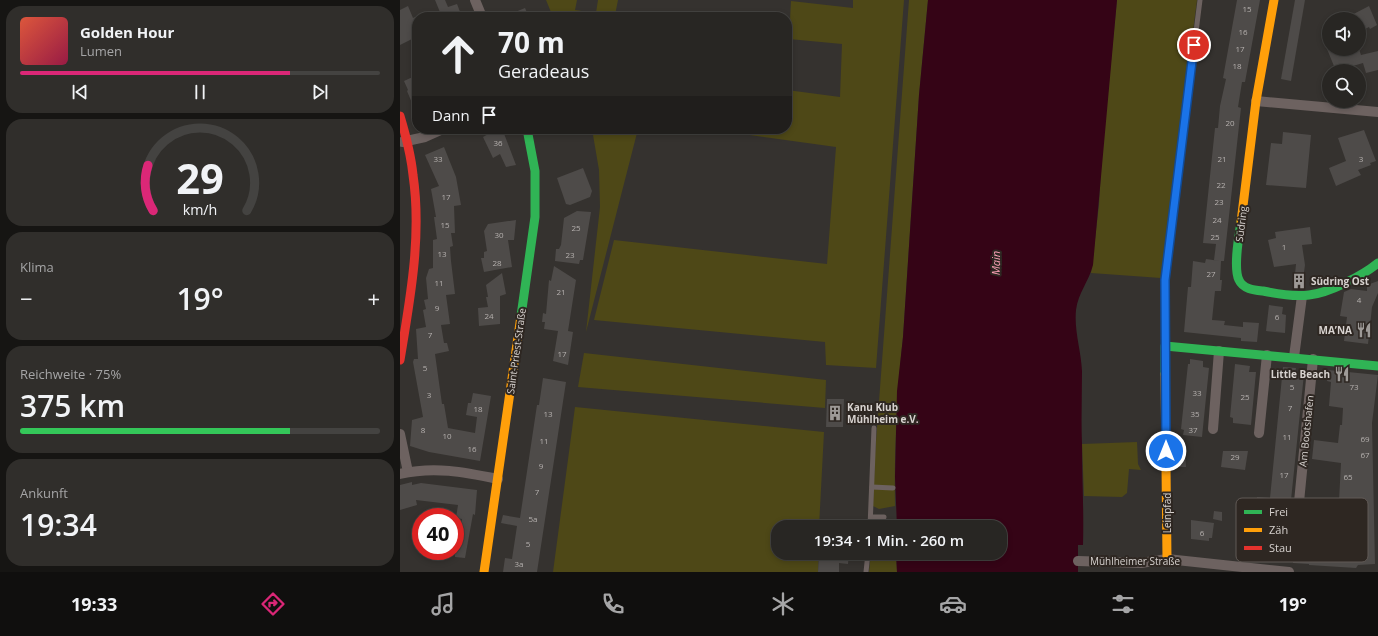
<!DOCTYPE html>
<html lang="de">
<head>
<meta charset="utf-8">
<style>
	:root { --surface:#282623; --page:#302e2b; --text:#f1f3f6; --muted:#a5a5a6; --line:#444341; --accent:#db2777 }
	body { margin:0; font-family:"Open Sans",sans-serif; background:var(--page); color:var(--text); height:100vh; display:flex; flex-direction:column; font-size:15px; white-space:nowrap }
	* { box-sizing:border-box; margin:0 }
	p { font-size:13px; color:var(--muted) }
	.icon { flex:none; width:22px; height:22px; fill:none; stroke:currentColor; stroke-width:2; stroke-linecap:round; stroke-linejoin:round }
	.map { position:relative; flex:1; overflow:hidden }
	.side { display:flex; flex-direction:column; gap:6px; padding:6px; background:#161513; width:400px }
	.side>* { flex:none }
	.hud { position:absolute; left:12px; top:12px; width:380px; height:122px; border-radius:16px; box-shadow:0 2px 6px #0003,0 0 0 1px var(--line); background:#282623; color:var(--text); overflow:hidden }
	.tools { position:absolute; left:922px; top:12px; display:grid; gap:8px }
	.tools a { display:grid; place-items:center; width:44px; height:44px; border-radius:50%; background:var(--surface); box-shadow:0 2px 6px #0003,0 0 0 1px var(--line); font-size:20px }
	.speed { position:absolute; left:12px; top:508px; display:flex; gap:8px; font-size:20px; font-weight:700; text-align:center }
	.speed>* { display:grid; place-content:center; width:52px; height:52px; border-radius:50%; background:var(--surface); box-shadow:0 2px 6px #0003,0 0 0 1px var(--line); line-height:1 }
	.speed .limit { border:6px solid #d22; background:#fff; color:#111 }
	.pin { position:absolute; display:grid; place-items:center; width:34px; height:34px; color:#fff; margin:-17px; border:2px solid #fff; border-radius:50%; box-shadow:0 1px 4px #0007 }
	.me { position:absolute; width:44px; margin:-22px; rotate:0deg; stroke-linejoin:round; filter:drop-shadow(0 0 3px #0008) }
	.turn { display:flex; align-items:center; gap:14px; height:84px; padding:0 20px; font-size:18px }
	.turn .icon { width:52px; height:52px; stroke-width:2.5 }
	.turn b { display:block; font-size:28px; line-height:34px }
	.then { display:flex; align-items:center; height:38px; padding:0 20px; background:#0003; gap:8px; font-size:15px }
	.big { font-size:30px; font-weight:600; line-height:1.1 }
	.side .tile { flex:1; display:flex; flex-direction:column; justify-content:center; gap:6px; min-width:0; padding:0 14px; border-radius:16px; background:var(--page) }
	.side .dial { align-items:center; gap:0 }
	.dial svg { height:104px; overflow:visible; fill:none; stroke:var(--line); stroke-width:7; stroke-linecap:round; text-anchor:middle }
	.dial text { fill:var(--text); stroke:none }
	.song { display:flex; align-items:center; gap:12px }
	.cover { width:48px; height:48px; border-radius:6px; background:linear-gradient(135deg,hsl(10 70% 55%),hsl(340 70% 35%)) }
	.played { height:4px; border-radius:2px; background:linear-gradient(90deg,var(--accent) 75%,var(--line) 75%) }
	.keys { display:flex; justify-content:space-around; direction:ltr }
	.heat { display:flex; justify-content:space-between; align-items:center; font-size:22px; direction:ltr }
	.charge { height:6px; border-radius:3px; background:linear-gradient(90deg,#34c759 75%,var(--line) 0) }
	.trip { position:absolute; left:371px; top:520px; width:236px; height:40px; border-radius:16px; background:var(--surface); box-shadow:0 2px 6px #0003,0 0 0 1px var(--line); font-weight:600; line-height:40px; text-align:center }
	.dock { display:flex; height:64px; justify-content:space-around; align-items:center; background:#100f0e; color:var(--muted) }
	.dock .icon { width:28px; height:28px }
	.dock .on { color:var(--accent) }
	.dock b { font-size:18px; color:var(--text) }
	main { display:flex; flex:1; min-height:0 }
	.map>svg:first-child { display:block }
</style>
</head>
<body>
<main>
<section class="side">
<div class="tile">
<div class="song"><i class="cover"></i><div><b>Golden Hour</b><p>Lumen</p></div></div>
<div class="played"></div>
<div class="keys"><svg class="icon" aria-label="previous" viewBox="0 0 24 24"><path d="M18 5L8 12l10 7zM5 5v14"/></svg><svg class="icon" aria-label="pause" viewBox="0 0 24 24"><path d="M8 5v14M16 5v14"/></svg><svg class="icon" aria-label="next" viewBox="0 0 24 24"><path d="M6 5l10 7-10 7zM19 5v14"/></svg></div>
</div>
<div class="tile dial"><svg viewBox="0 0 100 80">
<path d="M14 69A42 42 0 1 1 86 69"/>
<path d="M14 69A42 42 0 0 1 10 34" stroke="#db2777"/>
<text x="50" y="56" font-size="32" font-weight="700">29</text>
<text x="50" y="72" font-size="11">km/h</text>
</svg></div>
<div class="tile"><p>Klima</p>
<div class="heat"><a>−</a><b class="big">19°</b><a>+</a></div>
</div>
<div class="tile"><p>Reichweite · 75%</p><b class="big">375 km</b><div class="charge"></div></div>
<div class="tile"><p>Ankunft</p><b class="big">19:34</b></div>
</section>
<div class="map">
<svg width="978" height="572" viewBox="0 0 978 572">
	<rect width="100%" height="100%" fill="#35322f"/>
	<!-- green -->
	<g fill="#4e4817">
		<path d="M146,0H177L175,10L196,13L198,0H218L215,15L221,17H153Z"/>
		<path d="M453,0H504L476,368L426,365L425,342L194,320L214,240L427,264L436,147L306,129H387V90L440,97L442,44L389,39L391,1L453,8Z"/>
		<path d="M509,0H528L519,95L503,337C497,393 494,450 495,506L479,509L473,506L475,455Z"/>
		<path d="M717,0H797L761,278L691,273L699,205L702,152Z"/>
		<path d="M192,129H238L186,332L200,207L199,170Z"/>
		<path d="M184,353L426,380L425,408L178,387Z"/>
		<path d="M175,407L424,432L419,527H378V553H419L418,572H153Z"/>
		<path d="M737,442L738,464L741,470L729,469L727,493L722,497L684,496L682,444Z"/>
		<path d="M471,553H496L497,572H469Z"/>
	</g>
	<!-- water -->
	<path fill="#350416" d="M528,0H717L693,265C689,281 678,293 676,310C674,331 681,350 682,371C682,395 681,420 682,444C682,478 684,511 683,545H678V572H497L496,553H600V527H497L495,477L497,391L503,337L519,95Z"/>
	<!-- building -->
	<g fill="#4e4b49" fill-rule="evenodd">
		<path d="M35,0H45L48,7L57,4L62,17H42Z"/>
		<path d="M837,0H860L845,82H842L838,107L841,108L824,261H821L820,280H822L821,291H815L812,320L825,321L824,325L843,327V322L859,323L857,342L841,341V338L784,332L788,287H791L793,261L805,263L806,259L820,261L814,260L816,244L803,243L815,128H818L820,106L826,79L823,78Z"/>
		<path d="M895,0H905L891,81L881,79Z"/>
		<path d="M8,6L13,18L15,17L17,22V34L13,36L14,38L0,45V10Z"/>
		<path d="M969,6L977,25L970,29L969,27L959,32V19H944Z"/>
		<path d="M125,8L129,17H103Z"/>
		<path d="M927,49H959L961,55L978,51V70L966,73L963,63L936,71Z"/>
		<path d="M17,75V115L7,91L8,90L4,81Z"/>
		<path d="M97,129L100,132L103,131L116,165L106,167L100,154L93,158L83,137Z"/>
		<path d="M964,130L976,161L970,163L971,165L958,170L961,175L936,186L929,168L946,161L938,138Z"/>
		<path d="M883,132L911,135L906,188L866,185L871,143L882,144Z"/>
		<path d="M44,147L56,177L61,205L54,206L55,233H51L53,246L50,247L51,261L55,294L46,295L50,324L41,325L44,343H47L49,351L35,354L42,404H44L48,428L75,433L77,417L66,415L68,403H71L73,393L91,396L80,461L29,452L10,446L12,420L23,417L13,362L14,359H18L16,329L26,327L23,310L26,309L24,300L28,299L26,278L29,269L33,268V240L37,239L34,217H36L31,189L39,186L25,155Z"/>
		<path d="M183,168L192,191L190,197L170,205L166,204L157,178Z"/>
		<path d="M177,211L191,212L183,260H180L179,264L155,261L156,249H159L161,245L164,218Z"/>
		<path d="M116,220L114,240H108L112,267L84,272L81,258H84V252L87,251L84,231L88,224Z"/>
		<path d="M910,227L912,244L902,245L905,265L902,286L894,285L896,264L874,267L868,240L876,238L875,232Z"/>
		<path d="M154,266L176,280L168,331L173,332L168,365L153,361L158,331L144,329L145,322H142L143,313L146,314L149,280L151,281Z"/>
		<path d="M102,273L106,294L100,296V324L79,326L78,308L88,307L86,297H88L86,285Z"/>
		<path d="M978,281V293L972,307L968,344L944,341L947,317L940,316L944,292L951,289L967,291V285Z"/>
		<path d="M869,305L883,307L882,314L886,315L885,333L866,331Z"/>
		<path d="M790,359L803,361V367L809,368L802,437L783,435L784,430L781,429L788,364H790Z"/>
		<path d="M835,364L850,366L849,372H856L851,425L833,423V418L830,417Z"/>
		<path d="M883,367L896,368L895,373L904,374L891,500H887L886,508L877,507L875,538L897,541L896,525H914L913,502L939,501L941,463L912,459L914,440L938,443L940,425H942L943,408L929,406L931,382L927,381L928,370L978,375L972,423L975,564L958,565L956,568L909,565V564L893,563V552L874,549L873,555L851,552L852,543H856L859,512H856L857,497L870,498ZM924,539H952L953,559L925,557Z"/>
		<path d="M143,378L166,382L137,572H103L105,558L112,559L117,526L101,523L103,515L120,518L137,405H139Z"/>
		<path d="M427,399H444L443,427H426Z"/>
		<path d="M823,451H848L845,470L821,467Z"/>
		<path d="M775,452H785L786,467H775Z"/>
		<path d="M12,482V485L21,483L77,490L75,515L73,514L65,558L55,557V536L59,537L62,519L56,518L58,505L16,500L17,505L0,510V485Z"/>
		<path d="M814,511L822,512V521L813,519Z"/>
		<path d="M791,520L814,523L812,538H809V541L791,539Z"/>
		<path d="M419,553H449L448,564L439,563V572H418Z"/>
	</g>
	<g fill="none" stroke-linecap="round" stroke-linejoin="round">
		<!-- lane -->
		<g stroke="#6d6260" stroke-width="5">
			<path d="M765,345V279L800,0"/>
			<path d="M472,487L493,488"/>
			<path d="M471,517H484"/>
			<path d="M470,527L474,428"/>
			<path d="M466,572L468,553"/>
		</g>
		<!-- street -->
		<g stroke="#6d6260" stroke-width="10">
			<path d="M75,0L82,17"/>
			<path d="M856,101L978,112"/>
			<path d="M2,142L25,137L43,129"/>
			<path d="M894,357L902,296"/>
			<path d="M813,429L819,351"/>
			<path d="M859,433L867,355"/>
			<path d="M0,434L8,472"/>
			<path d="M0,474C34,466 64,472 98,479"/>
			<path d="M899,502L913,359"/>
			<path d="M678,561L741,563L767,559L889,572"/>
		</g>
		<!-- fast -->
		<g stroke="#30b455" stroke-width="9">
			<path d="M841,222C839,235 833,268 839,280C843,289 854,290 863,291C877,294 894,297 909,295C929,293 962,276 978,263"/>
			<path d="M121,316L135,217V171L127,129"/>
			<path d="M765,374V346L978,366"/>
		</g>
		<!-- slow -->
		<g stroke="#ff9f0a" stroke-width="9">
			<path d="M841,222L856,101L874,0"/>
			<path d="M765,374L767,559"/>
			<path d="M84,572L121,316"/>
		</g>
		<!-- jam -->
		<path stroke="#e5322d" stroke-width="9" d="M0,116C6,136 11,155 13,175C22,236 10,300 0,360"/>
	</g>
	<g fill="none" stroke-linecap="round" stroke-linejoin="round">
		<defs>
			<path id="route" d="M766,451L765,280L794,45"/>
		</defs>
		<!-- route casing -->
		<use href="#route" stroke="#114b97" stroke-width="10"/>
		<!-- route -->
		<use href="#route" stroke="#1a73e8" stroke-width="7"/>
	</g>
	<!-- icons -->
	<defs>
		<symbol id="building-bare" viewBox="-9 -9 18 18"><path d="M-4-6H4V6H1V3H-1V6H-4ZM-2.5-4.3h1.7v1.8h-1.7ZM.8-4.3h1.7v1.8H.8ZM-2.5-1h1.7V.8h-1.7ZM.8-1h1.7V.8H.8Z" fill="#9e9a97" stroke="#2e2722" stroke-width="2.5" paint-order="stroke"/></symbol>
		<symbol id="restaurant-bare" viewBox="-9 -9 18 18"><path d="M-5-6h1v4h1v-4h1v4h1v-4h1v5L-1.5 .5V6h-2V.5L-5-1ZM5-6V6H3V1.5H1.5Q1.5-4 5-6Z" fill="#9e9a97" stroke="#2e2722" stroke-width="2.5" paint-order="stroke"/></symbol>
	</defs>
	<g fill-rule="evenodd">
		<use href="#building-bare" x="888" y="270" width="22" height="22"/>
		<use href="#restaurant-bare" x="953" y="319" width="22" height="22"/>
		<use href="#restaurant-bare" x="931" y="363" width="22" height="22"/>
		<use href="#building-bare" x="424" y="402" width="22" height="22"/>
	</g>
	<g text-anchor="middle" stroke-width="4" stroke-linejoin="round" paint-order="stroke">
		<!-- number labels -->
		<g font-size="8" fill="#b5b0ae">
			<text x="847" y="12">15</text>
			<text x="843" y="35">16</text>
			<text x="840" y="52">17</text>
			<text x="837" y="69">18</text>
			<text x="830" y="126">20</text>
			<text x="98" y="146">36</text>
			<text x="38" y="162">33</text>
			<text x="822" y="162">21</text>
			<text x="961" y="162">3</text>
			<text x="821" y="188">22</text>
			<text x="46" y="200">17</text>
			<text x="819" y="205">23</text>
			<text x="817" y="223">24</text>
			<text x="45" y="228">15</text>
			<text x="176" y="231">25</text>
			<text x="99" y="238">30</text>
			<text x="815" y="240">25</text>
			<text x="884" y="250">1</text>
			<text x="42" y="257">13</text>
			<text x="170" y="258">23</text>
			<text x="97" y="266">28</text>
			<text x="811" y="277">27</text>
			<text x="39" y="286">11</text>
			<text x="161" y="295">21</text>
			<text x="959" y="303">4</text>
			<text x="37" y="311">9</text>
			<text x="89" y="319">24</text>
			<text x="877" y="320">6</text>
			<text x="30" y="338">7</text>
			<text x="162" y="357">17</text>
			<text x="25" y="371">5</text>
			<text x="892" y="390">5</text>
			<text x="954" y="390">73</text>
			<text x="797" y="396">33</text>
			<text x="29" y="398">3</text>
			<text x="845" y="400">25</text>
			<text x="890" y="411">7</text>
			<text x="78" y="412">18</text>
			<text x="148" y="417">13</text>
			<text x="795" y="417">35</text>
			<text x="23" y="433">8</text>
			<text x="793" y="433">37</text>
			<text x="47" y="439">10</text>
			<text x="887" y="440">11</text>
			<text x="965" y="442">69</text>
			<text x="144" y="444">11</text>
			<text x="72" y="452">16</text>
			<text x="965" y="458">67</text>
			<text x="835" y="460">29</text>
			<text x="141" y="469">9</text>
			<text x="884" y="478">17</text>
			<text x="948" y="480">65</text>
			<text x="137" y="495">7</text>
			<text x="133" y="522">5a</text>
			<text x="802" y="536">6</text>
			<text x="128" y="547">5</text>
			<text x="119" y="567">3a</text>
		</g>
		<!-- street labels -->
		<g font-size="10" fill="#d7d2cf" stroke="#2e2722">
			<text transform="translate(841 224) rotate(-83)" y="4">Südring</text>
			<text transform="translate(116 351) rotate(-82)" y="4">Saint-Priest-Straße</text>
			<text transform="translate(906 431) rotate(-84)" y="4">Am Bootshafen</text>
			<text transform="translate(767 513) rotate(-90)" y="4">Leinpfad</text>
			<text x="735" y="565">Mühlheimer Straße</text>
		</g>
		<!-- poi labels -->
		<g font-size="10" font-weight="bold" fill="#d7d2cf" stroke="#2e2722" text-anchor="start">
			<text x="911" y="285">Südring Ost</text>
			<text x="952" y="334" text-anchor="end">MA’NA</text>
			<text x="930" y="378" text-anchor="end">Little Beach</text>
			<text x="447" y="411">Kanu Klub<tspan x="447" dy="12">Mühlheim e.V.</tspan></text>
		</g>
		<!-- water labels -->
		<g font-size="11" font-style="italic" fill="#fea1b7" stroke="#2e2722">
			<text transform="translate(596 263) rotate(-89)" y="4">Main</text>
		</g>
	</g>
	<!-- legend -->
	<rect x="836" y="498" width="132" height="64" rx="6" fill="#2e2722" stroke="#615a56" stroke-width="1"/>
	<rect x="844" y="510" width="18" height="4" fill="#30b455"/>
	<rect x="844" y="528" width="18" height="4" fill="#ff9f0a"/>
	<rect x="844" y="546" width="18" height="4" fill="#e5322d"/>
	<g font-size="11" fill="#d7d2cf">
		<text x="869" y="516">Frei</text>
		<text x="869" y="534">Zäh</text>
		<text x="869" y="552">Stau</text>
	</g>
</svg>
<div class="tools">
<a><svg class="icon" aria-label="sound" viewBox="0 0 24 24"><path d="M4 9h4l5-4v14l-5-4H4zM17 9q2 3 0 6"/></svg></a>
<a><svg class="icon" aria-label="search" viewBox="0 0 24 24"><circle cx="10" cy="10" r="6"/><path d="M15 15l6 6"/></svg></a>
</div>
<div class="speed"><div class="limit">40</div></div>
<div class="pin" style="left:794px;top:45px;background:#d93025"><svg class="icon" aria-label="arrive" viewBox="0 0 24 24"><path d="M6 21V4h12l-3 4 3 4H6"/></svg></div>
<svg class="me" style="left:766px;top:451px" viewBox="-20 -20 40 40"><circle r="17" fill="#1a73e8" stroke="#fff" stroke-width="3"/><path d="M0-11L8 9 0 5-8 9z" fill="#fff"/></svg>
<div class="trip">19:34 · 1 Min. · 260 m</div>
<div class="hud">
<div class="turn"><svg class="icon" aria-label="ahead" viewBox="0 0 24 24"><path d="M12 20V5M6 11l6-6 6 6"/></svg><div><b>70 m</b>Geradeaus</div></div>
<div class="then">Dann<svg class="icon" aria-label="arrive" viewBox="0 0 24 24"><path d="M6 21V4h12l-3 4 3 4H6"/></svg></div>
</div>
</div>
</main>
<nav class="dock">
<b>19:33</b>
<svg class="icon on" aria-label="directions" viewBox="0 0 24 24"><path d="M12 3l9 9-9 9-9-9zM9 14v-3h6M13 9l2 2-2 2"/></svg>
<svg class="icon" aria-label="music" viewBox="0 0 24 24"><path d="M9 18V5l10-2v13"/><circle cx="6" cy="18" r="3"/><circle cx="16" cy="16" r="3"/></svg>
<svg class="icon" aria-label="phone" viewBox="0 0 24 24"><path d="M5 4h4l2 5-3 2q2 4 5 5l2-3 5 2v4C11 20 4 13 5 4z"/></svg>
<svg class="icon" aria-label="climate" viewBox="0 0 24 24"><path d="M12 3v18M4 7l16 10M4 17L20 7"/></svg>
<svg class="icon" aria-label="car" viewBox="0 0 24 24"><path d="M5 17H2v-5l4-1 3-4h7l3 4 3 1v5h-3M9 17h6M6 11h13"/><circle cx="7" cy="17" r="2"/><circle cx="17" cy="17" r="2"/></svg>
<svg class="icon" aria-label="filters" viewBox="0 0 24 24"><path d="M4 7h16M4 17h16"/><circle cx="9" cy="7" r="2"/><circle cx="15" cy="17" r="2"/></svg>
<b>19°</b>
</nav>
</body>
</html>
